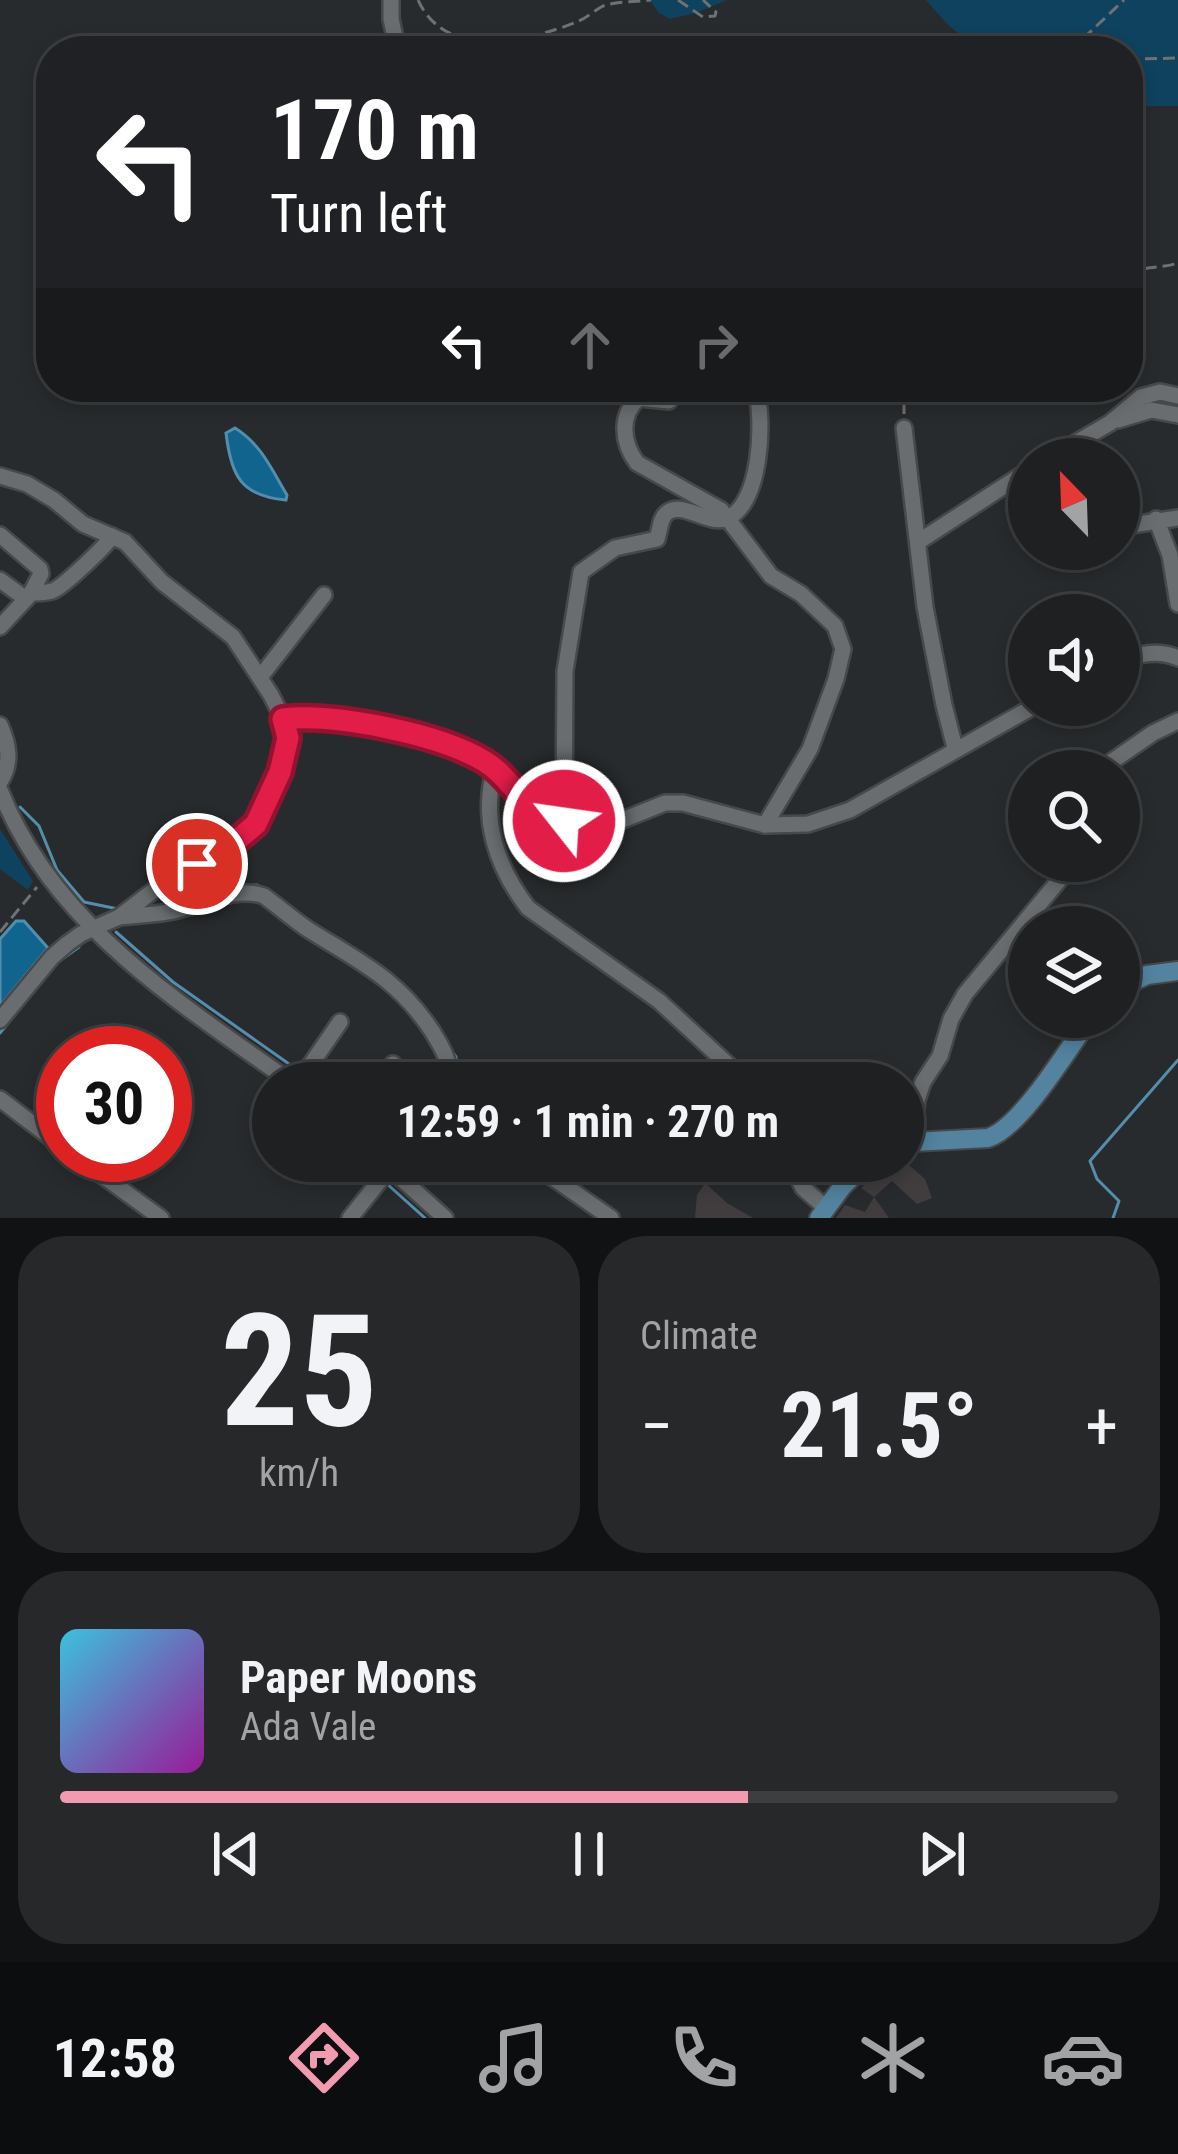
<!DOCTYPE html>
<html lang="en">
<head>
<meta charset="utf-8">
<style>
	:root { --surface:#1e2022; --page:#26282a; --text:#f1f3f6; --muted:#a1a3a5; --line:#3c3e40; --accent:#f29aaf }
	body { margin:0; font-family:"Roboto Condensed",sans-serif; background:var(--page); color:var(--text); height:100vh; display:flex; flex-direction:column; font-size:45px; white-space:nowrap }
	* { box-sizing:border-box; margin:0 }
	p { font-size:39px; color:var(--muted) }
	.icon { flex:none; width:66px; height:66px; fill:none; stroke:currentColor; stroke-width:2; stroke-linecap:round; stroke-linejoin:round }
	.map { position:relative; height:1218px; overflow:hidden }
	.drawer { display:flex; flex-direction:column; gap:18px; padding:18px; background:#101213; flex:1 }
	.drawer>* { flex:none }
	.hud { position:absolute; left:36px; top:36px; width:1107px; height:366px; border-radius:48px; box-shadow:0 6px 18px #0003,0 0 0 3px var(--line); background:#202124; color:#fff; overflow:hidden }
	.needle { width:78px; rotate:337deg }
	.tools { position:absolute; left:1008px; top:438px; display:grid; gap:24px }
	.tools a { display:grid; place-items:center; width:132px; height:132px; border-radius:50%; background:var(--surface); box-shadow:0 6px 18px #0003,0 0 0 3px var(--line); font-size:60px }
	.speed { position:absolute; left:36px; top:1026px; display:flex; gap:24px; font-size:60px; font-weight:700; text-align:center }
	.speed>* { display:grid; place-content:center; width:156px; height:156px; border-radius:50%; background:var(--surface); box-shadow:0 6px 18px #0003,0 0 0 3px var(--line); line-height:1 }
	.speed .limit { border:18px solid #d22; background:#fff; color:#111 }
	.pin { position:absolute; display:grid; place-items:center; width:102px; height:102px; color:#fff; margin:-51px; border:6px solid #fff; border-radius:50%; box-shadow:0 3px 12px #0007 }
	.me { position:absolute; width:132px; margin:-66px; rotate:300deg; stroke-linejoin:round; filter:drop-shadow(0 0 9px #0008) }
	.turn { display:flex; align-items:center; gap:42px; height:252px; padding:0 36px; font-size:54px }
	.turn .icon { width:156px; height:156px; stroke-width:2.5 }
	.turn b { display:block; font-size:84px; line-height:102px }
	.lanes { display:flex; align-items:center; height:114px; padding:0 36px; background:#0003; justify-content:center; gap:60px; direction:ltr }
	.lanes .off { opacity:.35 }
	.big { font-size:90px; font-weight:700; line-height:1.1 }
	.drawer .widget { flex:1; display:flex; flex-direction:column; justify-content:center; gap:18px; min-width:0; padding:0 42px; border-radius:48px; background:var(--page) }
	.drawer .dial { align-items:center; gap:0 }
	.dial b { font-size:156px; line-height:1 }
	.song { display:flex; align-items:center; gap:36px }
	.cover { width:144px; height:144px; border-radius:18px; background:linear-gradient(135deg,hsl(190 70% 55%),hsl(300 70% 35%)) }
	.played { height:12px; border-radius:6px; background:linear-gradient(90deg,var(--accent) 65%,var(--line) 65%) }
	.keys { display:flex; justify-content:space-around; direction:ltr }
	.heat { display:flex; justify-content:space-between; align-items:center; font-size:66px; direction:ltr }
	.drawer .tiles { flex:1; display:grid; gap:18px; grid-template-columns:1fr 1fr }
	.widget:last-child { grid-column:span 2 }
	.trip { position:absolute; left:252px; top:1062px; width:672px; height:120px; border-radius:60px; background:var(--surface); box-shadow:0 6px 18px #0003,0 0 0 3px var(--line); font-weight:700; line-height:120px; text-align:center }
	.tab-bar { display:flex; height:192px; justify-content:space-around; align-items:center; background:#0c0d0e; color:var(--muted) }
	.tab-bar .icon { width:84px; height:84px }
	.tab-bar .selected { color:var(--accent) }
	.tab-bar b { font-size:54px; color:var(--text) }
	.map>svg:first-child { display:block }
</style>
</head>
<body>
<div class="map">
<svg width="1178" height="1218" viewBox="0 0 1178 1218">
	<rect width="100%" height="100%" fill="#282b2d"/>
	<!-- green -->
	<g fill="#0e425e">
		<path d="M650,0H727L696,13L670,19L659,13Z"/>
		<path d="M926,0H1178V106H1128V51H982L949,26Z"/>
		<path d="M0,829L33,881L28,890L0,869Z"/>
	</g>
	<!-- water -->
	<g fill="#11648e" stroke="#538eac" stroke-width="3">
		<path d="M235,428C261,444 272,470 287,495L286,500C241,496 231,476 226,433Z"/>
		<path d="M16,921H24L48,948L0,1006V939Z"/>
	</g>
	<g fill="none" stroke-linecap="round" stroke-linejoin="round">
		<!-- stream -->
		<g stroke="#538eac" stroke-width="3">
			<path d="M20,807L39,826L57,870L84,902L118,909"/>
			<path d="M245,886L257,885L265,889"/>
			<path d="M116,932L173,982L299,1071"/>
			<path d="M0,1033L58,962L79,947"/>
			<path d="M448,1045L456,1057V1075"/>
			<path d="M361,1161L374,1173"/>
			<path d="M386,1183L425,1218"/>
			<path d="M1113,1218L1119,1201L1097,1179L1090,1161L1178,1060"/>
		</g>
	</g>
	<!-- building -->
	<g fill="#413d3e">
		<path d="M884,1161H904L925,1179L932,1198L917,1204L892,1181L874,1197L861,1188L879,1172L881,1162Z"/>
		<path d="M705,1183L727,1203L753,1218H695L697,1195Z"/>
		<path d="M874,1197L889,1218H836L845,1205L865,1212Z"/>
	</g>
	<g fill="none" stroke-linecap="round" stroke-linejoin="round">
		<defs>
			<g id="minor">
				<path d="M391,0V19L398,51"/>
				<path d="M669,401L639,398C619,415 622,443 637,463L721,510L771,576L801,594L835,626L843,649L836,679L810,749L765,825"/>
				<path d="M1118,420L1151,410L1178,415"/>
				<path d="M904,428L925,607L944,705L955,748"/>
				<path d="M1048,459L1110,423L1141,397L1160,392L1178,396"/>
				<path d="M0,476L27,484L54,500L83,524L125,542L162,582L233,637L271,695L283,719L288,738L280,772L269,799L257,823L248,833L228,848L166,881L119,917L81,934L67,944L52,957L0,1020"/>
				<path d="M1156,519L1170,555L1178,604"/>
				<path d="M1119,527L1178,518"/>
				<path d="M0,535L40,569L41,574L31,593"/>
				<path d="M918,542L1029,470"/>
				<path d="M0,580L26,599L31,593C38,593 45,593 52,591C62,588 106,546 112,536"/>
				<path d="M0,627L26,599"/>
				<path d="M1119,662C1138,654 1158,649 1178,658"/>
				<path d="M261,676L324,595"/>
				<path d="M283,719L302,717L338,720L402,732L457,749L483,760L536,811L551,819L605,827L665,803H683L765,825L808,824L850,810L1036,705"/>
				<path d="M0,725C9,745 12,763 0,782"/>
				<path d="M495,769C480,818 497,868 528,908L659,1001L748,1083"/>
				<path d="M1098,771L1153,733L1178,721"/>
				<path d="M0,790C53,925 179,1002 292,1083"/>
				<path d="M564,821L565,671L581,572L615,548L657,539C660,530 660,517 668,512C684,502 707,524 725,519C762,508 765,415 755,387"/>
				<path d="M119,917C135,915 152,915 168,912C198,907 235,885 264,896C279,907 294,920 309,930C360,962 398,979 432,1031C443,1049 451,1061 448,1083"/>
				<path d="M298,1083L340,1022"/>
				<path d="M379,1083L393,1064"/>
				<path d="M0,1099L63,1147"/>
				<path d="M913,1142L917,1100L923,1082L940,1056L951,1019L965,994L1075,861"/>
				<path d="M74,1155L161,1218"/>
				<path d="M382,1161L445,1218"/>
				<path d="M529,1161L611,1218"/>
				<path d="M790,1161L803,1188L826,1208"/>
				<path d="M350,1218L393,1164"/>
			</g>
			<g id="major">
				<path d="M1119,988L1147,975L1178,971"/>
				<path d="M903,1145L913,1142L988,1138C1021,1128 1069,1047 1091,1017"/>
				<path d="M819,1218L842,1187L868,1161"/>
			</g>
		</defs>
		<!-- minor casing -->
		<use href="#minor" stroke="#46484a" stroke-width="20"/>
		<!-- major casing -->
		<use href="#major" stroke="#46484a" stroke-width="22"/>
		<!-- path -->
		<g stroke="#6f7173" stroke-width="3" stroke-dasharray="12 6" stroke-linecap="butt">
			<path d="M418,0C446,62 530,41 579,21C588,17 595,10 603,6C617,1 636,2 651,0"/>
			<path d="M678,0L703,17L715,16L716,12L703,0"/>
			<path d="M1070,51L1124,0"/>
			<path d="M1128,64L1140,59L1178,58"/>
			<path d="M1128,275C1143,265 1161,269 1178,263"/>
			<path d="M904,414V387"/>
			<path d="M0,932L37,887"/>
		</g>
		<!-- minor -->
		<use href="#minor" stroke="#696d6f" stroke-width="15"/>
		<!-- major -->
		<use href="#major" stroke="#53839f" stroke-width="18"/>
	</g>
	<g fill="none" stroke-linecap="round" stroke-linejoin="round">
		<defs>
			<path id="route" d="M197,864L228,848L256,824L280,772L288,738L283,719C335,713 439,734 484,761C516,780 521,814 564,821"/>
		</defs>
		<!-- route casing -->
		<use href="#route" stroke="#92132f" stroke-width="30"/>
		<!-- route -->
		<use href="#route" stroke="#e11d48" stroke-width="21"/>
	</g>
</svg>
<div class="tools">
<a><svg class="needle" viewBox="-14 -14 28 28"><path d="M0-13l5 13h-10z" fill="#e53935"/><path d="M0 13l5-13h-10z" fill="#a1a3a5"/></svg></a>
<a><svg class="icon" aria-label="sound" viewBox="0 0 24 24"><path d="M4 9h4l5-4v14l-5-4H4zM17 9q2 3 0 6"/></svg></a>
<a><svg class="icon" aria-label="search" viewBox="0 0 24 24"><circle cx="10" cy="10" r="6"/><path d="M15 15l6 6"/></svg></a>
<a><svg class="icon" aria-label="layers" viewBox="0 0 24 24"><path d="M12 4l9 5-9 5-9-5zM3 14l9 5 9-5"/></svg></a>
</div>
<div class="speed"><div class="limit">30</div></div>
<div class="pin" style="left:197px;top:864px;background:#d93025"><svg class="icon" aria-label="arrive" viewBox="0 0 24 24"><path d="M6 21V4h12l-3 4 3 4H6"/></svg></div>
<svg class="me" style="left:564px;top:821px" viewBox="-20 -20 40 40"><circle r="17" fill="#e11d48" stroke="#fff" stroke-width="3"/><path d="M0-11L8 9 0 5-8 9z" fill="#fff"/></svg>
<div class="trip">12:59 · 1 min · 270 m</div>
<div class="hud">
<div class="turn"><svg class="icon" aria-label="left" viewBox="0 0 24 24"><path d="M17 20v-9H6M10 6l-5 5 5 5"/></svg><div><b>170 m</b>Turn left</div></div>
<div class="lanes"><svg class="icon" aria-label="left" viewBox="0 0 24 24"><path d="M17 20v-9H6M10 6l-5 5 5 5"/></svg><svg class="icon off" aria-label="ahead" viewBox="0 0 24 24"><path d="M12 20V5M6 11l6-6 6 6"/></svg><svg class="icon off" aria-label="right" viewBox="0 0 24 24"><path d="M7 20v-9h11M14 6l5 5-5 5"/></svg></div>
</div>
</div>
<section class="drawer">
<div class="tiles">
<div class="widget dial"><b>25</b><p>km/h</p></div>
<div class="widget"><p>Climate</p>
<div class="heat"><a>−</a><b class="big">21.5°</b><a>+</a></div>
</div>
<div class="widget">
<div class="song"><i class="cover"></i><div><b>Paper Moons</b><p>Ada Vale</p></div></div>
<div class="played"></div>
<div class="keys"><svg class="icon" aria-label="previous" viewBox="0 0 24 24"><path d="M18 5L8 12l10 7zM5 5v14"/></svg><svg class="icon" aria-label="pause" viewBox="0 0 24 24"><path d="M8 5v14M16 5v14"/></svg><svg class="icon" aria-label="next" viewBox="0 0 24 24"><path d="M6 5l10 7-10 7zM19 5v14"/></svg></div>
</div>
</div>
</section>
<nav class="tab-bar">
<b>12:58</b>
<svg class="icon selected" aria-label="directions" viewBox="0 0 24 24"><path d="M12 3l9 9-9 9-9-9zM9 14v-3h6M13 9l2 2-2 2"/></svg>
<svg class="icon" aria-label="music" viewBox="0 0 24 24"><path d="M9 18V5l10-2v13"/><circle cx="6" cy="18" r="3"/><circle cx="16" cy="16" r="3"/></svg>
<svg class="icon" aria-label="phone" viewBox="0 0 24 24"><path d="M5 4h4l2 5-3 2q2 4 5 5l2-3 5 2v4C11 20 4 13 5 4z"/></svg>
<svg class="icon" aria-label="climate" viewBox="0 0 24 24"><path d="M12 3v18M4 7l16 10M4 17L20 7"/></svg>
<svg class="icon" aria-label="car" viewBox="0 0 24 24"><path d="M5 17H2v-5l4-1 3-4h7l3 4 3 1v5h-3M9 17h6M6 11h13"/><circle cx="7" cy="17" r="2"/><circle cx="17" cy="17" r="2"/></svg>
</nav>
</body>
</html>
